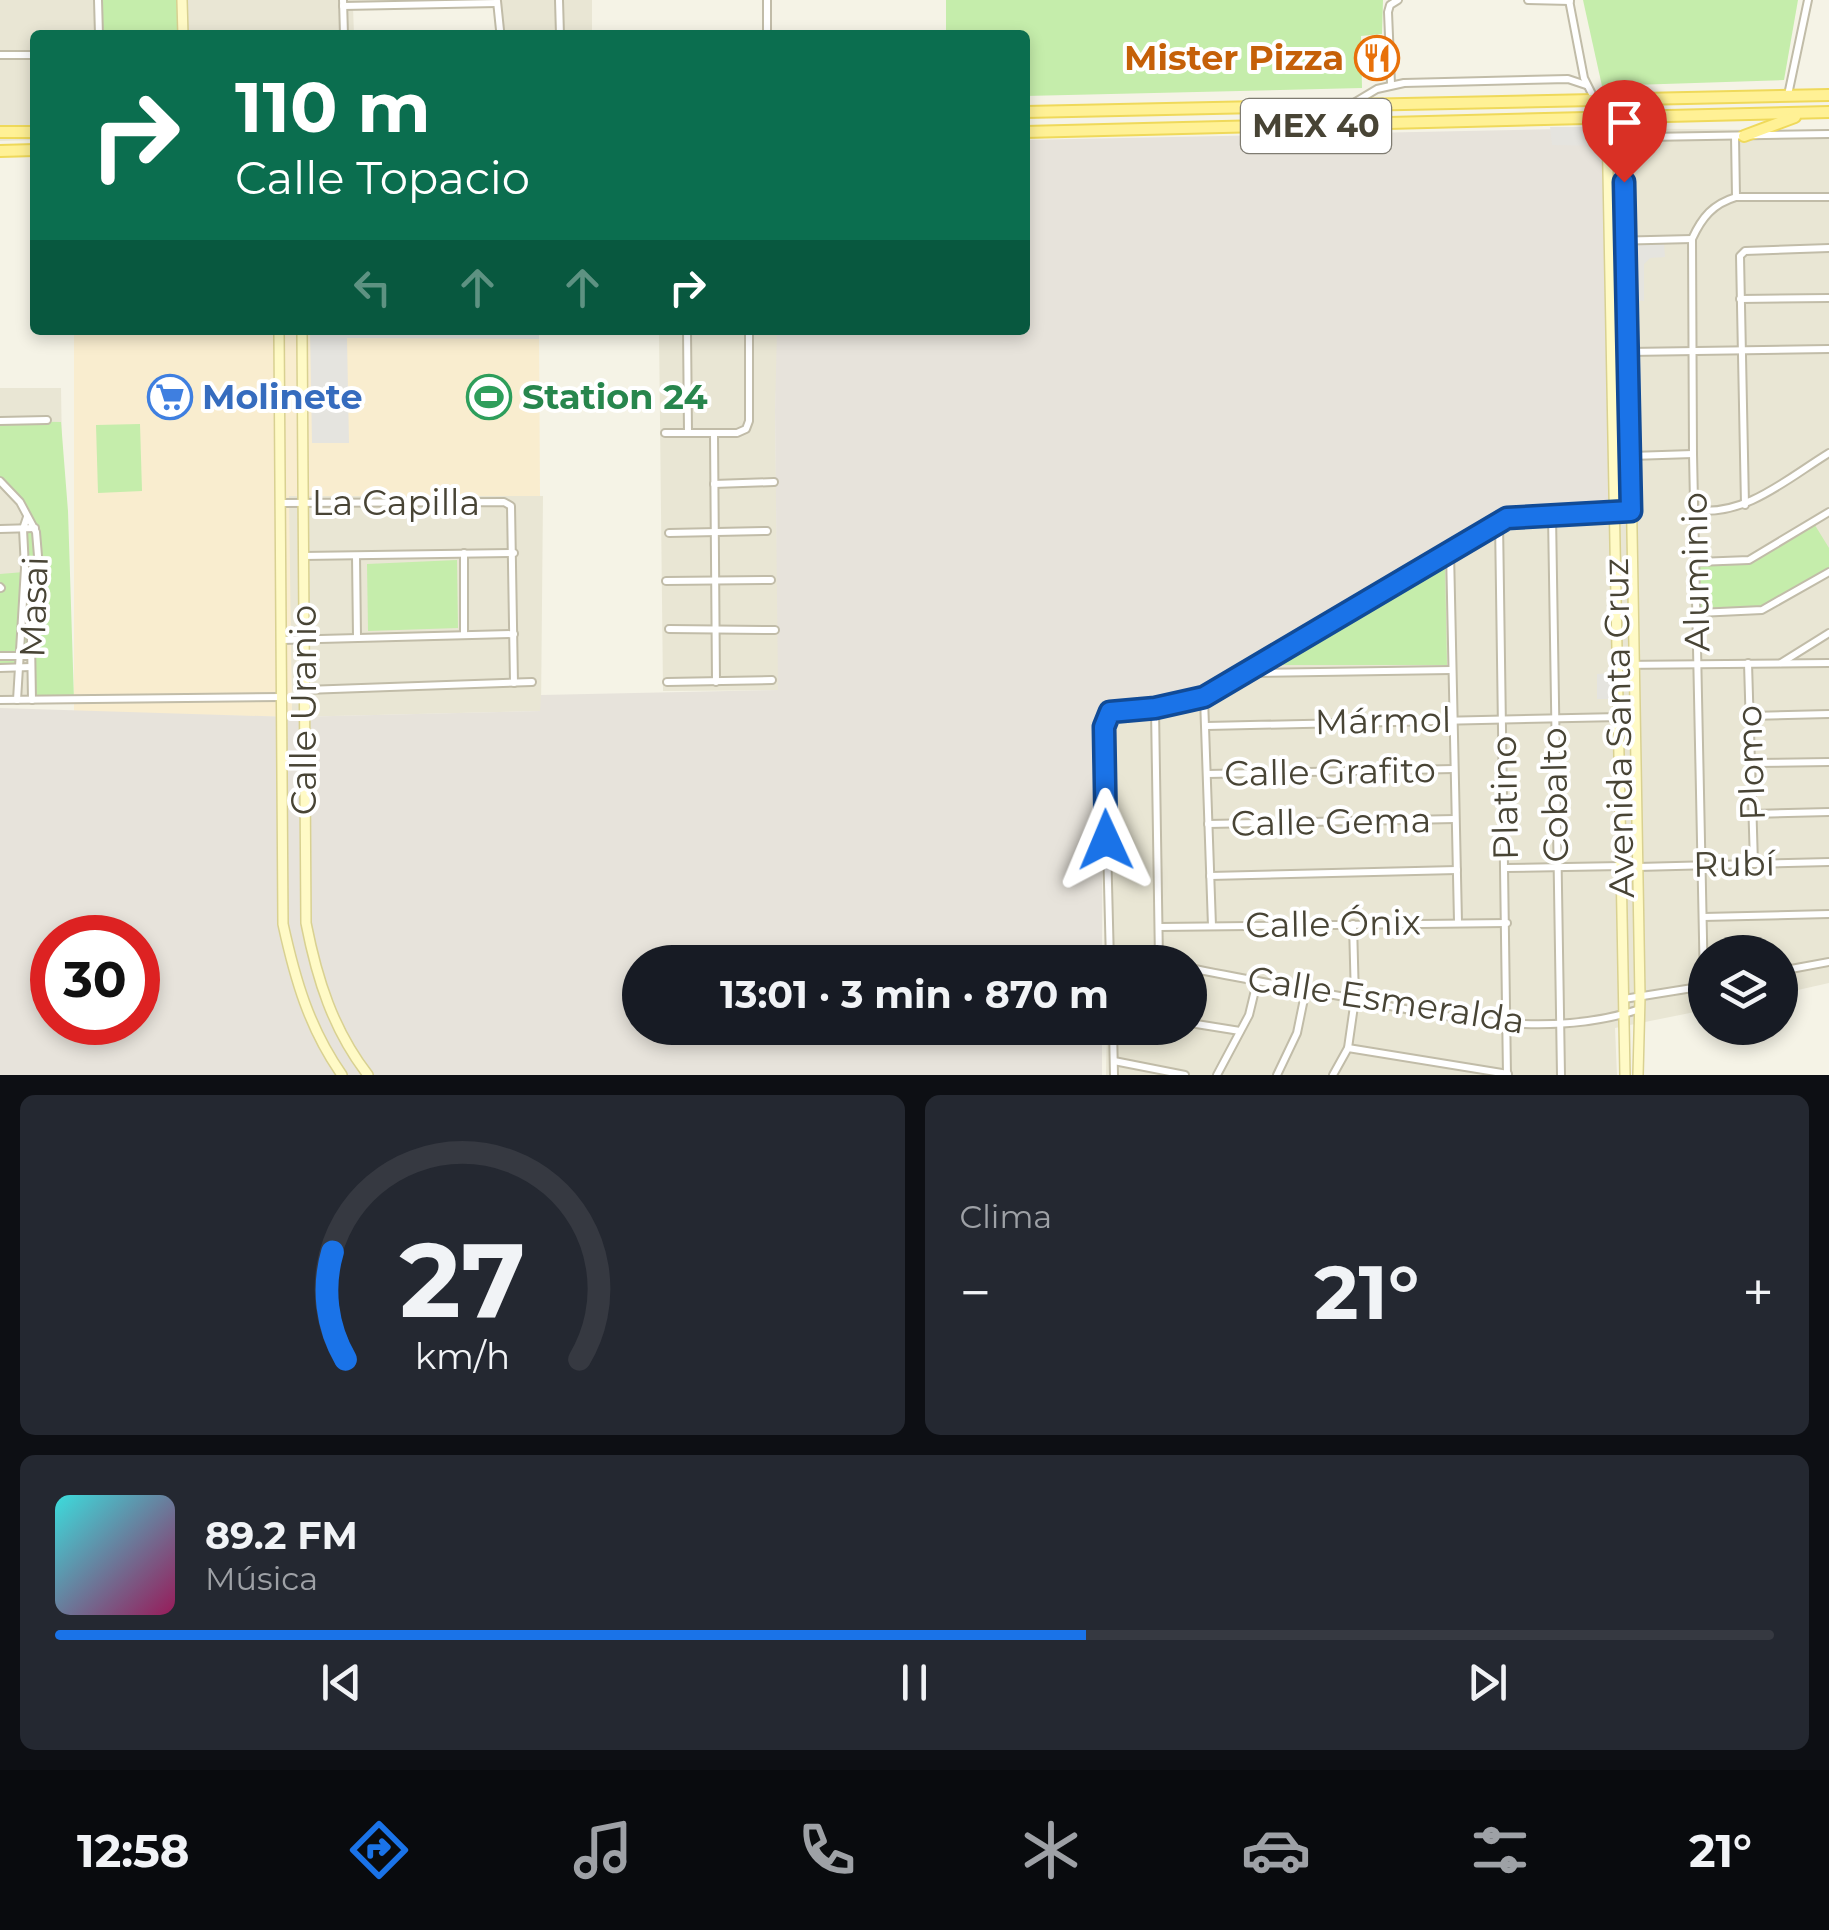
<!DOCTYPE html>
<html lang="es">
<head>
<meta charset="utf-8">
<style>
	:root { --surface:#171b24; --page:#242831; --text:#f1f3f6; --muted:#9ea1a6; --line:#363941; --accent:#1a73e8 }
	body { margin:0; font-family:Montserrat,sans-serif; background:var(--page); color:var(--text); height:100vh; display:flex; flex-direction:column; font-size:38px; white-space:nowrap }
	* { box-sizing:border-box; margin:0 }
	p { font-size:32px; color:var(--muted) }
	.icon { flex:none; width:55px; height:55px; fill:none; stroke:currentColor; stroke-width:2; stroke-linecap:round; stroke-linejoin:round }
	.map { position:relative; height:1075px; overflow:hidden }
	.side { display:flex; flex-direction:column; gap:20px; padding:20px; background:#0d0f14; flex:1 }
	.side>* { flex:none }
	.top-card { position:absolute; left:30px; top:30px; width:1000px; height:305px; border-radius:10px; box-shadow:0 5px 15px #0003; background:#0b6e4f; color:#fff; overflow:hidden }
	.fabs { position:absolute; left:1688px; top:935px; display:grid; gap:20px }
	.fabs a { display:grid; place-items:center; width:110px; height:110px; border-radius:50%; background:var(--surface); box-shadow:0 5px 15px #0003; font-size:50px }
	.speed { position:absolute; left:30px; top:915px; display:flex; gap:20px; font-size:50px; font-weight:700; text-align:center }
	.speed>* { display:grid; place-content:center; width:130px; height:130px; border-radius:50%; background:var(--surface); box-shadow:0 5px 15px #0003; line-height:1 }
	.speed .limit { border:15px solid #d22; background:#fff; color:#111 }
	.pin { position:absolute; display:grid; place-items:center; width:85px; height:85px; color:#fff; margin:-102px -42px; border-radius:50% 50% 50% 0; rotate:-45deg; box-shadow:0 0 10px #0007 }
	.pin .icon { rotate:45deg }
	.me { position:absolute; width:110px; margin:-55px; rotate:359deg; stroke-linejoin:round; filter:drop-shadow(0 0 8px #0008) }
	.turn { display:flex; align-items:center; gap:35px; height:210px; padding:0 40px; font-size:45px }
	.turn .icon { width:130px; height:130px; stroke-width:2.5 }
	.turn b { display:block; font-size:70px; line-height:85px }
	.lanes { display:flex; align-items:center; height:95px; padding:0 40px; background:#0003; justify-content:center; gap:50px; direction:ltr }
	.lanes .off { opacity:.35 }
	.big { font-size:75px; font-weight:700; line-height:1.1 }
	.side .card { flex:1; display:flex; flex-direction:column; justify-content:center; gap:15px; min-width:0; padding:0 35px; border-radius:15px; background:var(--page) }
	.side .dial { align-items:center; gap:0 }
	.dial svg { height:260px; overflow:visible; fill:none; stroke:var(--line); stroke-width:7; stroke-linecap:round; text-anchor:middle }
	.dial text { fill:var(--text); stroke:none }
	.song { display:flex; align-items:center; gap:30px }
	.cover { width:120px; height:120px; border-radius:15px; background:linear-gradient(135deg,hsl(180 70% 55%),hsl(330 70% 35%)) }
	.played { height:10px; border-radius:5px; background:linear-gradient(90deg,var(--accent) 60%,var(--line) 60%) }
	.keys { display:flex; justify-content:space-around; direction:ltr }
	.heat { display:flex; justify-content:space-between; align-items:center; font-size:55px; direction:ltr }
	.side .tiles { flex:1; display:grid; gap:20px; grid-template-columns:1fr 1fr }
	.card:last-child { grid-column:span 2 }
	.trip { position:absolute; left:622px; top:945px; width:585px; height:100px; border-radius:50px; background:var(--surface); box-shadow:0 5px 15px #0003; font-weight:700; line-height:100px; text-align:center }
	.tab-bar { display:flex; height:160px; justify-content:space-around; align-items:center; background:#090b0e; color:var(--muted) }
	.tab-bar .icon { width:70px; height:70px }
	.tab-bar .selected { color:var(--accent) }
	.tab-bar b { font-size:45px; color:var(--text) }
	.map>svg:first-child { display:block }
</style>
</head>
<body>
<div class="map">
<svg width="1829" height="1075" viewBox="0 0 1829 1075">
	<rect width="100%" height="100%" fill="#f5f3e6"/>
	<!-- residential -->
	<g fill="#e9e6d4">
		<path d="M0,0H592V35H502L500,5L353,7L354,35H35V140L0,141Z"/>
		<path d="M1616,128L1829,131V983L1780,994V952H1705V1010L1615,1028L1617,1075H1106L1107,1028H1190V962H1109L1111,897L1103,716L1188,712L1500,511L1621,507Z"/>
		<path d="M659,330H779L775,410L779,690L663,691Z"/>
		<path d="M0,388H61L66,700H0Z"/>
		<path d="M288,496H543L541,711L292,717Z"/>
	</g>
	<!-- commercial -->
	<path fill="#f9edcf" d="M74,330H539L540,496H289L292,717L74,712Z"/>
	<!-- industrial -->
	<path fill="#e7e3db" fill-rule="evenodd" d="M1616,128L1621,507L1500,511L1199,692L1103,716L1102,962H640V1028H1102V1075H0V708L292,717L540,711L541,695L778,690L775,410L777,330H1025V140ZM52,938H138V1022H52Z"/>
	<!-- green -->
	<g fill="#c5edab">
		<path d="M98,0H183L184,35H99Z"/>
		<path d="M946,0H1383L1382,34L1361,36L1362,88L1025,96V35H946Z"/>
		<path d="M1583,0H1798L1784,80L1602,86Z"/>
		<path d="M0,421L61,422L68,511L74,700H32L30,656H18V667L0,668V574L24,572L23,529L28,516L0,481Z"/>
		<path d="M140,424L142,491L98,493L96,425Z"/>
		<path d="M1813,522L1829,548V572L1762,610L1698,613L1697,562L1749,560Z"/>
		<path d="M457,560L458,628L368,631L367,564Z"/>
		<path d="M1445,561L1447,665H1272Z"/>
	</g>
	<!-- parking -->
	<g fill="#e5e4df">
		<path d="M1550,127H1598L1599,146L1552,145Z"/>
		<path d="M1642,243L1664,244L1665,257L1650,258L1644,264V301L1632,300L1631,252Z"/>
		<path d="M310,330H539V339L347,338L349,443H312Z"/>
		<path d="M1612,673V699H1597V674Z"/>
	</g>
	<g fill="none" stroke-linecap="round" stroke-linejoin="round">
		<defs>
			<g id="street">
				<path d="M98,0L99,35"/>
				<path d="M343,0L344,35"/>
				<path d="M559,0L560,35"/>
				<path d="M767,0V35"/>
				<path d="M1528,0L1570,1"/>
				<path d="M1569,0L1584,78L1595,100"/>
				<path d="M497,1L500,30"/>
				<path d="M343,6L497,3"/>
				<path d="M0,55H35"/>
				<path d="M1391,84L1388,12L1390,5L1398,0"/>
				<path d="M1788,95L1808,0"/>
				<path d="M1352,104L1377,89L1404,83L1568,79L1586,85"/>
				<path d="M1624,123L1630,131L1646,137"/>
				<path d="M1735,136L1736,197"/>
				<path d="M1625,151L1634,141L1647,137L1829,134"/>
				<path d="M1610,241L1692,239"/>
				<path d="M1740,299L1829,298"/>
				<path d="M687,330L688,433"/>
				<path d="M1629,352L1829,349"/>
				<path d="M0,421L47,420"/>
				<path d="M665,433H737L746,429L749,421V330"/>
				<path d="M714,434L716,682"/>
				<path d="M1631,456L1693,454"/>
				<path d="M0,481L20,502L36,532L38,556L31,640L32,700"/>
				<path d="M714,484L774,482"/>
				<path d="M281,503L504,502L511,506L514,683"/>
				<path d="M1745,505L1740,256L1745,251L1829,248"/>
				<path d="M1695,510C1745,517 1788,478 1829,453"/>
				<path d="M1552,515L1561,1075"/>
				<path d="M1499,521L1507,1075"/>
				<path d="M0,529L35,528"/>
				<path d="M669,533L767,531"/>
				<path d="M1450,551L1458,922"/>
				<path d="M464,553V634"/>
				<path d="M303,556L514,553"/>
				<path d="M356,556L357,637"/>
				<path d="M1697,562L1749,560L1829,512"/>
				<path d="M666,581L771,580"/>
				<path d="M0,587L1,588"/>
				<path d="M1698,613L1762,610L1829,572"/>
				<path d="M669,629L775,630"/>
				<path d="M282,640L514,634"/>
				<path d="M0,656H30"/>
				<path d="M1748,663L1754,864"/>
				<path d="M1781,663L1829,633"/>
				<path d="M1619,665L1829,663"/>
				<path d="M0,668L31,667"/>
				<path d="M1247,673L1451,670"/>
				<path d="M667,682L772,680"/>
				<path d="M305,690L532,682"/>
				<path d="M1204,698L1212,926"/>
				<path d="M0,700L282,697"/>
				<path d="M17,700L25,568L23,529L27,517"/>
				<path d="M1155,709L1159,961"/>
				<path d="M1750,716L1829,714"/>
				<path d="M1207,726L1620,717"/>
				<path d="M1752,763L1829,762"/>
				<path d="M1207,774L1454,769"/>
				<path d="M1752,814L1829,812"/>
				<path d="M1208,824L1455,819"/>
				<path d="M1638,867L1829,862"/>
				<path d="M1506,868L1622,866"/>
				<path d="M1210,876L1457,870"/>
				<path d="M1703,917L1829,914"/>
				<path d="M1159,927L1507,923"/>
				<path d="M1109,953L1165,962"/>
				<path d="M1110,962L1104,727L1110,712L1155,709L1204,697L1499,521L1517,517L1631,511"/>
				<path d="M1190,968C1238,978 1286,986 1334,995C1432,1014 1543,1042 1640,1009"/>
				<path d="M1780,971L1829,962"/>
				<path d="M1704,986L1693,454L1692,239C1702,217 1713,204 1736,197H1829"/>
				<path d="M1624,999L1705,986"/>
				<path d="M1190,1023L1240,1031"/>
				<path d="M1113,1028L1114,1075"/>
				<path d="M1348,1048L1508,1074"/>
				<path d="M1114,1061L1185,1075"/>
				<path d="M1217,1075L1249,1015L1257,982"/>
				<path d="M1277,1075L1297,1033L1306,989"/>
				<path d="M1333,1075L1348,1048L1355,999L1353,924"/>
			</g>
			<g id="secondary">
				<path d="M182,0L183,35"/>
				<path d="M1615,100L1607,119L1625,1075"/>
				<path d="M1615,100L1622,119L1627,240L1640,997L1638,1075"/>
				<path d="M279,330L283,924C295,979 309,1028 342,1075"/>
				<path d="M302,330L306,923C317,979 333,1030 368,1075"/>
			</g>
			<g id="primary">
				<path d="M1025,112L1829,95"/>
				<path d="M0,132H35"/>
				<path d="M1025,132L1829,112"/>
				<path d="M1744,136L1795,117"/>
				<path d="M0,151L35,150"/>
			</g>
		</defs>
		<!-- street casing -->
		<use href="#street" stroke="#c1bca8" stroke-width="10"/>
		<!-- secondary casing -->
		<use href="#secondary" stroke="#d9d191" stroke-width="12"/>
		<!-- primary casing -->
		<use href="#primary" stroke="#efd95a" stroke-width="14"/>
		<!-- street -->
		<use href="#street" stroke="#fff" stroke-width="6"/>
		<!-- secondary -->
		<use href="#secondary" stroke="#fffac6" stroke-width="9"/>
		<!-- primary -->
		<use href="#primary" stroke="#fff195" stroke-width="10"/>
	</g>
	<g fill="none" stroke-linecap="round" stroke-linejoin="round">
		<defs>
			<path id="route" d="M1106,840L1104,727L1110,712L1155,708L1204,697L1507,518L1631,511L1624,182"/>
		</defs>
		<!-- route casing -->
		<use href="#route" stroke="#114b97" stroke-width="25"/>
		<!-- route -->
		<use href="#route" stroke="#1a73e8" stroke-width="18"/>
	</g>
	<!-- icons -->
	<defs>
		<symbol id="restaurant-ring" viewBox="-11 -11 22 22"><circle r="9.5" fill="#fff" stroke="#e8710a" stroke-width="1.5"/><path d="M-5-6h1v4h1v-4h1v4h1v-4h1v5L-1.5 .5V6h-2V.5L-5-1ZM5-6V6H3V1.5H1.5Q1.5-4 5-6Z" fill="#e8710a"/></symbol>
		<symbol id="supermarket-ring" viewBox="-11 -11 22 22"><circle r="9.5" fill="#fff" stroke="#3f7fe0" stroke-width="1.5"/><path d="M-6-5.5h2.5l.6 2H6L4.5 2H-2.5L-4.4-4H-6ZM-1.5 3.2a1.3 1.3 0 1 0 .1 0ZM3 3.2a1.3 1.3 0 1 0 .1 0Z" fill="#3f7fe0"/></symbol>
		<symbol id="stadium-ring" viewBox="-11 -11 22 22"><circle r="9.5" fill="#fff" stroke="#2e9e5b" stroke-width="1.5"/><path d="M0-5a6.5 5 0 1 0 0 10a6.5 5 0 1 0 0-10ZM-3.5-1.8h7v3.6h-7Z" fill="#2e9e5b"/></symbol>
	</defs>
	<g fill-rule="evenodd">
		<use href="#restaurant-ring" x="1352" y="33" width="50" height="50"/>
		<use href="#supermarket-ring" x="145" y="372" width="50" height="50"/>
		<use href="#stadium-ring" x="464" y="372" width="50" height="50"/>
	</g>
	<g text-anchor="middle" stroke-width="8" stroke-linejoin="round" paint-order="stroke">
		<!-- shield labels -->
		<rect fill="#fff" stroke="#7f7c72" stroke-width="2.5" x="1241" y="99" width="150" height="54" rx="8"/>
		<g font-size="32" font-weight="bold" fill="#484435">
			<text x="1316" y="137">MEX 40</text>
		</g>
		<!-- food labels -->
		<g font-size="35" font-weight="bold" fill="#c56008" stroke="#fff" text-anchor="end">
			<text x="1344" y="70">Mister Pizza</text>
		</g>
		<!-- shop labels -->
		<g font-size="35" font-weight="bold" fill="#366cbe" stroke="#fff" text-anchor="start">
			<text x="202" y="409">Molinete</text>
		</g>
		<!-- leisure labels -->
		<g font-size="35" font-weight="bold" fill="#27864d" stroke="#fff" text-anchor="start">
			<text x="522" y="409">Station 24</text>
		</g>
		<!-- street labels -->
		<g font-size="35" fill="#484435" stroke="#fff">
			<text x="396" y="515">La Capilla</text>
			<text transform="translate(1696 572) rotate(-91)" y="12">Aluminio</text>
			<text transform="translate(34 607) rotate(-88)" y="12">Masai</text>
			<text transform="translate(304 710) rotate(-90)" y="12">Calle Uranio</text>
			<text transform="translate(1383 721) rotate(-1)" y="12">Mármol</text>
			<text transform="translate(1619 728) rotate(-91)" y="12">Avenida Santa Cruz</text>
			<text transform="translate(1751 763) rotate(-92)" y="12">Plomo</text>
			<text transform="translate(1330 772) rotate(-1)" y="12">Calle Grafito</text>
			<text transform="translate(1555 795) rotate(-91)" y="12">Cobalto</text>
			<text transform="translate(1505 798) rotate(-91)" y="12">Platino</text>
			<text transform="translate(1331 822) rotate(-1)" y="12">Calle Gema</text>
			<text transform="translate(1734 864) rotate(-1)" y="12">Rubí</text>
			<text transform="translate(1333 924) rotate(-1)" y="12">Calle Ónix</text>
			<text transform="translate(1386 1000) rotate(9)" y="12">Calle Esmeralda</text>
		</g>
	</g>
</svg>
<div class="fabs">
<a><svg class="icon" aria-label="layers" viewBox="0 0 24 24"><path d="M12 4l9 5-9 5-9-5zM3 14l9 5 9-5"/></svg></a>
</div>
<div class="speed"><div class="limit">30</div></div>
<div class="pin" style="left:1624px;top:182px;background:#d93025"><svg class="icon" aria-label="arrive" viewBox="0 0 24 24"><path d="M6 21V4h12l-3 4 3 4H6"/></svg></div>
<svg class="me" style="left:1106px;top:840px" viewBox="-20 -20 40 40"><path d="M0-17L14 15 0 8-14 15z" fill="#1a73e8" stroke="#fff" stroke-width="4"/></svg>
<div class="trip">13:01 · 3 min · 870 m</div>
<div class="top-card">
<div class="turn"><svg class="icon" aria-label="right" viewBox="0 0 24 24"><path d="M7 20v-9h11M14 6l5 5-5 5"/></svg><div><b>110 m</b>Calle Topacio</div></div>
<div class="lanes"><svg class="icon off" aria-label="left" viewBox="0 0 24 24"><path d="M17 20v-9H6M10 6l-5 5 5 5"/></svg><svg class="icon off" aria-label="ahead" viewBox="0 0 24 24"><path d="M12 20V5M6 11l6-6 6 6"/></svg><svg class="icon off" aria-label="ahead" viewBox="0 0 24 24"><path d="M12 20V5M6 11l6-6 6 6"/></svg><svg class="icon" aria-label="right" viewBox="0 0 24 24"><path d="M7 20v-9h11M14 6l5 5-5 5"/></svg></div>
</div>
</div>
<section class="side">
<div class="tiles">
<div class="card dial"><svg viewBox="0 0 100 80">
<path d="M14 69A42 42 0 1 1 86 69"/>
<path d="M14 69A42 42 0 0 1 10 36" stroke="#1a73e8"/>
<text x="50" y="56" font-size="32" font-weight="700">27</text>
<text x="50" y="72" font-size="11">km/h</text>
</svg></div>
<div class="card"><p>Clima</p>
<div class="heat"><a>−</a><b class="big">21°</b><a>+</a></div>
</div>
<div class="card">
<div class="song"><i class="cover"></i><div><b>89.2 FM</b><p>Música</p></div></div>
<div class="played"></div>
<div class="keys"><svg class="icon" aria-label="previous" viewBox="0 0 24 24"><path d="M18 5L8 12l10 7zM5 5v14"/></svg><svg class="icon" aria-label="pause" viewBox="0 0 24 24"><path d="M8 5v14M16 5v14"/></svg><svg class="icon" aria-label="next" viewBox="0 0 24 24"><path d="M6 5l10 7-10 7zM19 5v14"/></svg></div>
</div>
</div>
</section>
<nav class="tab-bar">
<b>12:58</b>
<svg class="icon selected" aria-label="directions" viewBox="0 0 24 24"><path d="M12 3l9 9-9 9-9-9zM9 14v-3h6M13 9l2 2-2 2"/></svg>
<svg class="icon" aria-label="music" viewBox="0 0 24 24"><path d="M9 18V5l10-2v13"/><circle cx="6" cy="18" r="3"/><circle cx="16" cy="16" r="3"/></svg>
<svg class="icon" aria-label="phone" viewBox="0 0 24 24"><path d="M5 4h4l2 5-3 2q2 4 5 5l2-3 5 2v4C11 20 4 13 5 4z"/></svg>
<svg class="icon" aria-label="climate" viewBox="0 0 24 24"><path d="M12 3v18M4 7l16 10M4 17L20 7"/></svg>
<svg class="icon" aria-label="car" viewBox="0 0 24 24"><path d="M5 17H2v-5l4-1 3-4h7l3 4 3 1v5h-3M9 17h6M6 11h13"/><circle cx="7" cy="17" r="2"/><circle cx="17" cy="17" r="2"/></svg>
<svg class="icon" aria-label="filters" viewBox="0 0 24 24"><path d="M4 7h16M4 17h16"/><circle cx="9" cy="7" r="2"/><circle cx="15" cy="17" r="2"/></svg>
<b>21°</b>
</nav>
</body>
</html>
